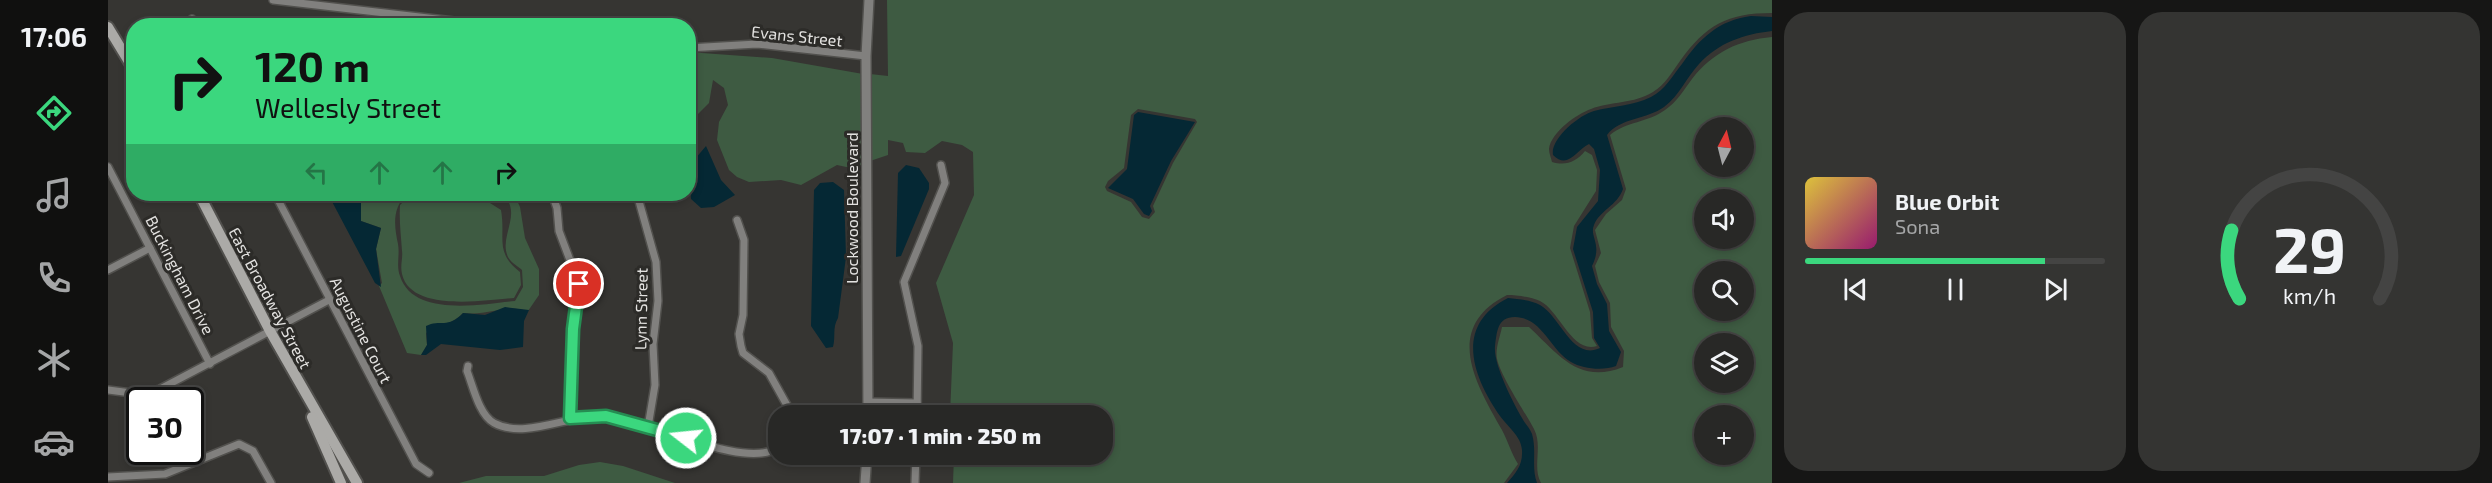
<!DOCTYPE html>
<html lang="en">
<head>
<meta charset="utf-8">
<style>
	:root { --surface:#282826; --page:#343432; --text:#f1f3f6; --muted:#a5a6a7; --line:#444443; --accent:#3bd77e }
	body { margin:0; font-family:"Exo 2",sans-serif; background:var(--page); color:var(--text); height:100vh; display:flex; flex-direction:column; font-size:22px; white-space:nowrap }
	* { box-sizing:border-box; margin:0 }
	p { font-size:20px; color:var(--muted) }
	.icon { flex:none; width:33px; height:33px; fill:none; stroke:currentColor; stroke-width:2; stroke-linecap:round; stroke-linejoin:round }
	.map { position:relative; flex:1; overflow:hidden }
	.details { display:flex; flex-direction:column; gap:12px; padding:12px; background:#161615; width:720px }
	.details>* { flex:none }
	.guide { position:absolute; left:18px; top:18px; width:570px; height:183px; border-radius:24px; box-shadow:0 3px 9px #0003,0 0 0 2px var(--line); background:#3bd77e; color:#111; overflow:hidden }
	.needle { width:39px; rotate:7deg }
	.tools { position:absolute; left:1586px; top:117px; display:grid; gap:12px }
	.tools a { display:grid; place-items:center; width:60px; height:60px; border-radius:50%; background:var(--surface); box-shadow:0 3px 9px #0003,0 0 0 2px var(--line); font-size:30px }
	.speed { position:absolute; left:18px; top:387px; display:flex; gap:12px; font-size:30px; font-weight:700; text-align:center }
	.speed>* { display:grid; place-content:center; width:78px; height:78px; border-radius:50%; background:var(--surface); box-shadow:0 3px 9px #0003,0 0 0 2px var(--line); line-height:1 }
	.speed .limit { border:3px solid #111; border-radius:9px; background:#fff; color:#111 }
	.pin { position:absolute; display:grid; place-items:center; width:51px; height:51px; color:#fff; margin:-26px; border:3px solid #fff; border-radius:50%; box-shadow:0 2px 6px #0007 }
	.me { position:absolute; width:66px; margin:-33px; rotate:286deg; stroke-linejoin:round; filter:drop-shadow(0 0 4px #0008) }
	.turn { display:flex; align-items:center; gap:21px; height:126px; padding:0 30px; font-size:27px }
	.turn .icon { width:78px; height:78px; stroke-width:2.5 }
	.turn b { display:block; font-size:42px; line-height:51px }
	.lanes { display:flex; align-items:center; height:57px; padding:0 30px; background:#0003; justify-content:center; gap:30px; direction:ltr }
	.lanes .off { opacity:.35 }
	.details .card { flex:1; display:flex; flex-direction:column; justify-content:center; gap:9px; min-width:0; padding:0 21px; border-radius:24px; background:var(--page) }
	.details .dial { align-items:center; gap:0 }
	.dial svg { height:156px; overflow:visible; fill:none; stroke:var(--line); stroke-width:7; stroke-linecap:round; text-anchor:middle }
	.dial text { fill:var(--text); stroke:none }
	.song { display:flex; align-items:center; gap:18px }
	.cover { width:72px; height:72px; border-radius:9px; background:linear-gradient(135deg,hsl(50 70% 55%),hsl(320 70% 35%)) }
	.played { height:6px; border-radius:3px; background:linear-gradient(90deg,var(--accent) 80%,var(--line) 80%) }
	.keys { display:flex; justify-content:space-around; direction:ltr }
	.details .tiles { flex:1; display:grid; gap:12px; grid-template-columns:repeat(2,1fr) }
	.trip { position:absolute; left:660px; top:405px; width:345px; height:60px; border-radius:24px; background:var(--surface); box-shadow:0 3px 9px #0003,0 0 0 2px var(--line); font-weight:800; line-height:60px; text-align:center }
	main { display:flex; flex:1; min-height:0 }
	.menu { display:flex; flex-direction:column; width:108px; justify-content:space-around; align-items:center; background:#10100f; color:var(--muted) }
	.menu .icon { width:42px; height:42px }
	.menu .active { color:var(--accent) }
	.menu b { font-size:27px; color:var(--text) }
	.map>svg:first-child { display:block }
</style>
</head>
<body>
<main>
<nav class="menu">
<b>17:06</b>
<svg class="icon active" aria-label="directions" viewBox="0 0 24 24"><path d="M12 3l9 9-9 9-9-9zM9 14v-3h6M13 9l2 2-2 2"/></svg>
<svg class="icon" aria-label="music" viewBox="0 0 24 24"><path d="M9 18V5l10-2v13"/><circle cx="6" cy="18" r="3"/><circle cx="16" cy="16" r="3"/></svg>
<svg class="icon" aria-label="phone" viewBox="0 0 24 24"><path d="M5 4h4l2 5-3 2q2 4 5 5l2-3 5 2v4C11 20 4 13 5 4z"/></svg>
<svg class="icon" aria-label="climate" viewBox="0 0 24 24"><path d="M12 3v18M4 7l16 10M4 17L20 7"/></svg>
<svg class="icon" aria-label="car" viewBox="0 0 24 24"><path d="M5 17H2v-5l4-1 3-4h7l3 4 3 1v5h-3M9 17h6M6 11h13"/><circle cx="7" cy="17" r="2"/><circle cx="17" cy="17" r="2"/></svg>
</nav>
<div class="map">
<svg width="1664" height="483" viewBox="0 0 1664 483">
	<rect width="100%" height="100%" fill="#363532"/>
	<!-- green -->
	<g fill="#3e5b42" fill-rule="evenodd">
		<path d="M779,0H1664V13C1619,13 1598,25 1572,61C1564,72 1557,85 1545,92C1526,104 1503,101 1483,109C1469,114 1443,132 1441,149C1441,153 1443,158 1444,162C1458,166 1468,162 1477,151L1484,155L1489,170L1488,191L1466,226L1462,248L1482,312L1484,338L1489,346C1464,354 1451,310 1432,301C1422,297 1409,295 1399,295C1334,328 1368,384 1394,430C1400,441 1403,453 1410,464L1396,483H845L846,455L994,454V416L842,415L845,343L828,283L866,195L865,152L854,145L834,141L817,153L798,152L795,143L780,140V155L762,161V74L780,76ZM1030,109L1087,119L1089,122L1065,163L1045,206L1047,212L1041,219L1034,217L1023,202L999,191L997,187L1000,181L1016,168L1023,115Z"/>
		<path d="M1664,37V483H1433C1424,467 1435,446 1426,429C1417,412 1393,377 1389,359C1387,349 1392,337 1394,327H1421C1450,354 1471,385 1515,367L1516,351L1503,327L1502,303L1491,282L1487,266L1493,253L1487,230L1498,214L1514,200L1518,189L1502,135C1517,122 1541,122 1557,110C1569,102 1575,91 1584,79C1605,52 1631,40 1664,37ZM1596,128H1635V166H1596ZM1596,200H1635V238H1596ZM1596,272H1635V310H1596ZM1596,344H1635V382H1596ZM1596,416H1635V454H1596Z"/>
		<path d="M580,52L664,58L755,74V164L743,168L729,165L693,185L673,180L641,182L629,177L621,170L609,140L611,122L620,105L616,88L605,80L601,103L583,121L581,149Z"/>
		<path d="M255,194H299C284,208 286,225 290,244C292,255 288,266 292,276C305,318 375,304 407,301L415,287L414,270C410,266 403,263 400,257C390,236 416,213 394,194H406L412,207L417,238L431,269V295L420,311C394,304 382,316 355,313C344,325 331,325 318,333L319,345L313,355L299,353L271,286L274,283L268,249L273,228L253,221V199L257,197Z"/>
		<path d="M303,194L382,203L393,210C398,238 386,252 412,272L413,285L406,298C378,300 303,313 294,274C292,266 295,258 294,251C293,235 291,221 292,205Z"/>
		<path d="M492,462L515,466L567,483H351L378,476H436L471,465Z"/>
	</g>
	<!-- water -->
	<g fill="#052834">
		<path d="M1643,16L1664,17V31C1636,34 1610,43 1591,64C1578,78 1572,95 1556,107C1540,119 1511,118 1499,135L1515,189C1509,206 1492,210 1486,225C1481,237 1495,244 1484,266L1489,284L1499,304L1501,331L1513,352L1508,366C1495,371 1475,369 1463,362C1442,350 1435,318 1407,317C1389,317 1389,332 1387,346C1385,364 1405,402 1414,418C1417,424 1422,428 1424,434C1429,451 1423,467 1429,483H1399C1408,473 1415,465 1414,450C1413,436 1400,427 1392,416C1364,376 1346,325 1400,298C1410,299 1423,300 1432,305C1453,317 1464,361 1492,348L1486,338L1485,312L1465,249L1469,227L1490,201L1492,170L1486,149L1481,144C1468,150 1460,170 1445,155C1442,139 1471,115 1486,111C1505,106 1525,106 1543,97C1557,90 1565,75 1574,64C1591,39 1611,20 1643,16Z"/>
		<path d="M1030,112L1087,122L1063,161L1042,206L1044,211L1041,216L1036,214L1025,199L1000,188L1019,169L1026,115Z"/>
		<path d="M598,146L613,180L627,195L606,207L593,208L583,199L581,166Z"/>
		<path d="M798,165L811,168L821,183V189L793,256L788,257L790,173Z"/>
		<path d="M725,182L736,190L738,257L730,318C724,328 728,336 725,347L718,348L703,326L706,190L712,183Z"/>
		<path d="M220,194H255L258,197L253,200V221L273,228L268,249L273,287L267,283Z"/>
		<path d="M397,307L421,310L416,321L415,347L392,350L333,344L318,355H313L319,345L318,326C332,319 340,329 355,313L377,315Z"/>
	</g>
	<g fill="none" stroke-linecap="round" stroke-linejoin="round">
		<defs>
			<g id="minor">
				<path d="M165,0L389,26"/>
				<path d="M84,19L85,26"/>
				<path d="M580,48L649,44L758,56"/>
				<path d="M0,167L102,364"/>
				<path d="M167,194L308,464L321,473"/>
				<path d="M444,194L449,208L451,231L471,284L465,329L462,418"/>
				<path d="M529,194L548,262L550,301L545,344L547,385L540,427"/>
				<path d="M629,220L636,240L635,315L631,334L633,346L635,353L661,373L685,416"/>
				<path d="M0,270L42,248"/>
				<path d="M360,366L359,371C365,386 371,415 386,423C417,440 464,413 498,416C541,419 633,470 670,448"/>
				<path d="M0,390L31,394L52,389L221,300"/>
				<path d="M760,402L809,403"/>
				<path d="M726,416L732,412H761"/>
				<path d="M809,416L810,346L796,282L837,183L833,165"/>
				<path d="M0,477L57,474L131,444L145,451L163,483"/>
				<path d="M807,483L808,454"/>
			</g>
			<g id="tertiary">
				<path d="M760,416L758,56L761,0"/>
				<path d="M757,483L759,454"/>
			</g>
			<g id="secondary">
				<path d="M0,27L26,70"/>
				<path d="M91,194L162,331L249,483"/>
				<path d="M204,417L233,483"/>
			</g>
		</defs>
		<!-- minor casing -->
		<use href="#minor" stroke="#52514e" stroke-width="10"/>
		<!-- tertiary casing -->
		<use href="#tertiary" stroke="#52514e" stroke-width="12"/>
		<!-- secondary casing -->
		<use href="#secondary" stroke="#52514e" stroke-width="14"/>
		<!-- minor -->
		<use href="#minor" stroke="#81807e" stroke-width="7"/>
		<!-- tertiary -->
		<use href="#tertiary" stroke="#81807e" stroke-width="9"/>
		<!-- secondary -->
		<use href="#secondary" stroke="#abaaa7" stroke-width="10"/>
	</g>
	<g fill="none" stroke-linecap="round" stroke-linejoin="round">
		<defs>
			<path id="route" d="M471,284L465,329L462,418L498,416L578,438"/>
		</defs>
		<!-- route casing -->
		<use href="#route" stroke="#268c52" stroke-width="15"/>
		<!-- route -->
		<use href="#route" stroke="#3bd77e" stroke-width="10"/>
	</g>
	<g text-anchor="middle" stroke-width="6" stroke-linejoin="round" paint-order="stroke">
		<!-- street labels -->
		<g font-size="16" fill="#e3e2e0" stroke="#2c2b28">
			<text transform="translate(689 36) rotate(6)" y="6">Evans Street</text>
			<text transform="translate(744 208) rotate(-90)" y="6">Lockwood Boulevard</text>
			<text transform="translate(72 275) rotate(63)" y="6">Buckingham Drive</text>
			<text transform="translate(162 298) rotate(62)" y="6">East Broadway Street</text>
			<text transform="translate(533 309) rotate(-89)" y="6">Lynn Street</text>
			<text transform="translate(253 330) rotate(63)" y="6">Augustine Court</text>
		</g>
	</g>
</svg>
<div class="tools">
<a><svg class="needle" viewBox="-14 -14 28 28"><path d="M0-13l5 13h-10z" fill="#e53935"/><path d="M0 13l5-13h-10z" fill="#a5a6a7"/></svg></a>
<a><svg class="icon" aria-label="sound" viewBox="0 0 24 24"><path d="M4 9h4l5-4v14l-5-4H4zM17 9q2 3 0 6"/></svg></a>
<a><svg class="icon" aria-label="search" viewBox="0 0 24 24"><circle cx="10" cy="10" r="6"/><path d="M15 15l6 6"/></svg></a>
<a><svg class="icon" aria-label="layers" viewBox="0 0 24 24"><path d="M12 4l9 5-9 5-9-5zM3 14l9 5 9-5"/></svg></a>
<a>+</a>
</div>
<div class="speed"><div class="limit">30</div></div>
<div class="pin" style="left:471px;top:284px;background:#d93025"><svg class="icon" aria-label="arrive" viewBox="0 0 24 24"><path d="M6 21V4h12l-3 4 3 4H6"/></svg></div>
<svg class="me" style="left:578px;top:438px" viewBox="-20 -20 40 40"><circle r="17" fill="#3bd77e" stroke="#fff" stroke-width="3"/><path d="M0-11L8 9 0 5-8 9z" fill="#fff"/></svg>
<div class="trip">17:07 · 1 min · 250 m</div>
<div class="guide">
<div class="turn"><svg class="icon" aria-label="right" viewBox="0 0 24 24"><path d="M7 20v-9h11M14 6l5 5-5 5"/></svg><div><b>120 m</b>Wellesly Street</div></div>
<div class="lanes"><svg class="icon off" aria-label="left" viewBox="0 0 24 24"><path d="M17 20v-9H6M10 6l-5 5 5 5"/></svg><svg class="icon off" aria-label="ahead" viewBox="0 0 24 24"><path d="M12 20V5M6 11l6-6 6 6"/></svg><svg class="icon off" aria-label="ahead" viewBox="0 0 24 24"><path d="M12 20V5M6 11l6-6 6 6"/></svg><svg class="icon" aria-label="right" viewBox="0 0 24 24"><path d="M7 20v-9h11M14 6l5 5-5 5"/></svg></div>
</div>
</div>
<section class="details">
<div class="tiles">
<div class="card">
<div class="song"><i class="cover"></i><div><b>Blue Orbit</b><p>Sona</p></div></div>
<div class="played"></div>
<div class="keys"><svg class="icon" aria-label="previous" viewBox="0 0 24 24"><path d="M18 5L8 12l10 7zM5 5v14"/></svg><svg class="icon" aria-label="pause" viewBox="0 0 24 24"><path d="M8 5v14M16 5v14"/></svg><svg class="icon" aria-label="next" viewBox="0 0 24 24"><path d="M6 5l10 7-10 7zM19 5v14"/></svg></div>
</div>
<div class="card dial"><svg viewBox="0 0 100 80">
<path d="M14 69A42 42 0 1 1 86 69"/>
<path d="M14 69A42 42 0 0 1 10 34" stroke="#3bd77e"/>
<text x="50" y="56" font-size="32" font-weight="700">29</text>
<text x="50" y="72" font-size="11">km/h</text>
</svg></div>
</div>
</section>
</main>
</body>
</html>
